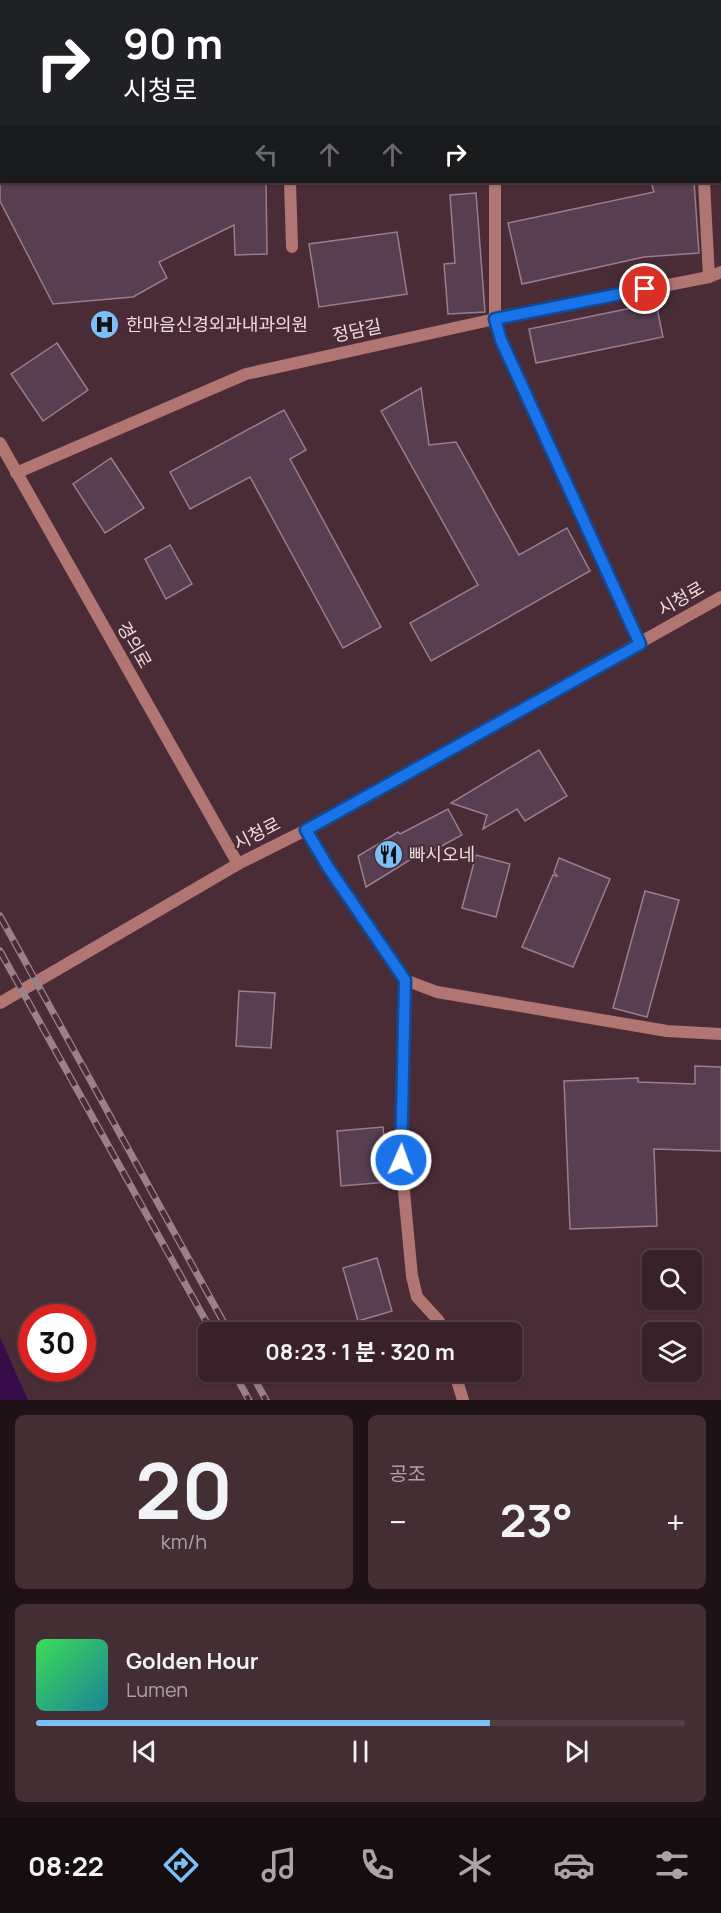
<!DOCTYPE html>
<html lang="ko">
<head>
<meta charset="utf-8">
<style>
	:root { --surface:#382128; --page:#432e34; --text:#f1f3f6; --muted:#aba3a8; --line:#523e45; --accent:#7bbef8 }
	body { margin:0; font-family:Manrope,"Noto Sans KR",sans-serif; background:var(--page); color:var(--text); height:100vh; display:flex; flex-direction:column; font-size:22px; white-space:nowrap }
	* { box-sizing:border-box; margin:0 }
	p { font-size:20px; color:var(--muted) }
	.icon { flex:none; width:33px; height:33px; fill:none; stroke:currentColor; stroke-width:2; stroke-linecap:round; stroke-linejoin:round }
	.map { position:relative; height:1400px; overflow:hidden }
	.panel { display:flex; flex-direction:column; gap:15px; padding:15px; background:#1f1216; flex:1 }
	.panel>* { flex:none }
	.top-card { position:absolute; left:0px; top:0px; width:722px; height:183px; box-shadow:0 2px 4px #0004,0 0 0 2px var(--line); background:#202124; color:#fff; overflow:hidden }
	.controls { position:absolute; left:642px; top:1250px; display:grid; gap:12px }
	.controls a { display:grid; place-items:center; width:60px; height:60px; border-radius:9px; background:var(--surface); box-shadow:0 2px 4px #0004,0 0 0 2px var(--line); font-size:30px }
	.speed { position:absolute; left:18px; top:1304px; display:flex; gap:12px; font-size:30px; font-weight:700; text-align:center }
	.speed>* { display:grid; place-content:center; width:78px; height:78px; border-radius:50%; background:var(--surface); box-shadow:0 2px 4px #0004,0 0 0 2px var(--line); line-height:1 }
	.speed .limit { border:9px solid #d22; background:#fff; color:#111 }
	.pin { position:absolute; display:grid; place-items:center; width:51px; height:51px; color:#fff; margin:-26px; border:3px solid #fff; border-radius:50%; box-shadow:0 2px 6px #0007 }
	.me { position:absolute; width:66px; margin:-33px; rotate:2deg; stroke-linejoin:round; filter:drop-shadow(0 0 4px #0008) }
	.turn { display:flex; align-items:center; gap:21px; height:126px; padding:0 24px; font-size:27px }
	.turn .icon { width:78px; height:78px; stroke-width:2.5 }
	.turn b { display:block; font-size:42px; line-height:51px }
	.lanes { display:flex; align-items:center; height:57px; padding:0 24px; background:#0003; justify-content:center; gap:30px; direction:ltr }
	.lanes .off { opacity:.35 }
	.big { font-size:45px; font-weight:700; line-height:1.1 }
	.panel .tile { flex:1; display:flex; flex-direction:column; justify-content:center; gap:9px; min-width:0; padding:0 21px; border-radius:9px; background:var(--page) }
	.panel .dial { align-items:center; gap:0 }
	.dial b { font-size:78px; line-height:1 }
	.song { display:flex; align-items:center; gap:18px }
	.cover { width:72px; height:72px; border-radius:9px; background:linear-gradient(135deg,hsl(130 70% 55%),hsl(190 70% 35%)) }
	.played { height:6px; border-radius:3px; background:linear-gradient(90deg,var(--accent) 70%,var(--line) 70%) }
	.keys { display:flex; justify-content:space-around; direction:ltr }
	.heat { display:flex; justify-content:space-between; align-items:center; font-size:33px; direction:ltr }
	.panel .tiles { flex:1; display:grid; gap:15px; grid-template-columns:1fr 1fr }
	.tile:last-child { grid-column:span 2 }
	.trip { position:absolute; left:198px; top:1322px; width:324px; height:60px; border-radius:9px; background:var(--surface); box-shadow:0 2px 4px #0004,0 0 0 2px var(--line); font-weight:700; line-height:60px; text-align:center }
	.menu { display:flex; height:96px; justify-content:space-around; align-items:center; background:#160d10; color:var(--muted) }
	.menu .icon { width:42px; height:42px }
	.menu .on { color:var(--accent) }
	.menu b { font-size:27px; color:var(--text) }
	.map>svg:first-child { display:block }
</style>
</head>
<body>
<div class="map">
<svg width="721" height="1400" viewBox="0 0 721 1400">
	<rect width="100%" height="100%" fill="#4a2c36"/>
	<!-- water -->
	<path fill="#380c49" d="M0,1337L28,1400H0Z"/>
	<!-- building -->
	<g fill="#583e51" stroke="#9a7c91" stroke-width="1.5">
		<path d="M0,182H266L267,254L235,255L234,225L159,262L167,278L133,297L53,304L0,201Z"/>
		<path d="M651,182H694L699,253L644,257L522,284L508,223L654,192Z"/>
		<path d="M476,193L485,312L448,314L444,264L455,263L450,195Z"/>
		<path d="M397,232L407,294L319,307L309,244Z"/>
		<path d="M656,303L663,337L536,363L529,329Z"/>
		<path d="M57,343L88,390L43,421L11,374Z"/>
		<path d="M421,388L429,445L456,442L519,555L567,528L590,571L431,661L410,623L478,585L381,411Z"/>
		<path d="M284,410L306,450L290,459L381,627L343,648L250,477L190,509L170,472Z"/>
		<path d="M111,458L144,508L105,533L73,484Z"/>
		<path d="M170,545L192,584L166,599L145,559Z"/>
		<path d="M539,750L567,796L525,821L517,809L483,829L487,815L451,803Z"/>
		<path d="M448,809L462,835L423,856L421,853L366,887L358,856L398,832L400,834Z"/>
		<path d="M476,855L510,864L496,917L462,908Z"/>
		<path d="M559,858L610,879L573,967L522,947L553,875L557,876L554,872Z"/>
		<path d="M645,891L679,900L647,1017L613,1008Z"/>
		<path d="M239,991L275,993L271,1048L236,1046Z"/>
		<path d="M695,1066L721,1067V1151L654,1149L657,1226L570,1229L564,1081L638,1078V1082L695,1084Z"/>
		<path d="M383,1127L388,1182L341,1186L337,1131Z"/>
		<path d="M377,1258L392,1311L358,1321L343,1268Z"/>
	</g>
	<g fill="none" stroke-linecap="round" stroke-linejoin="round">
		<!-- minor -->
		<g stroke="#b17572" stroke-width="12">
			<path d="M285,0V2"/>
			<path d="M702,0V2"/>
			<path d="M495,2V0"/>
			<path d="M720,155H721"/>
			<path d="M290,182L292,247"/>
			<path d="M495,182V319L501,340L640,644"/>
			<path d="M704,182L709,277"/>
			<path d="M16,473L246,374L495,319L709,277L721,272"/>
			<path d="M306,830L328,867L405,980L437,992L667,1031L721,1034"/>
			<path d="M405,980L401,1160L412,1276L417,1297L439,1321L442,1332"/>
			<path d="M454,1371L463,1400"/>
		</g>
		<!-- tertiary -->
		<g stroke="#b17572" stroke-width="12">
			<path d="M0,443L238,864"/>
			<path d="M0,1003L238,864L306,830L721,597"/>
		</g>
		<defs>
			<g id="rail">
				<path d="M0,916L229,1332"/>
				<path d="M0,951L212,1332"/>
				<path d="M233,1371L249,1400"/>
				<path d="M250,1371L266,1400"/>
			</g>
		</defs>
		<!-- rail casing -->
		<use href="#rail" stroke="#9a8188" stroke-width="7"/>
		<!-- rail -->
		<use href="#rail" stroke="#4a2c36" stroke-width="4.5" stroke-dasharray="14" stroke-linecap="butt"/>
	</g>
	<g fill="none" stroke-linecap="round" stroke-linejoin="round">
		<defs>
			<path id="route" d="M401,1160L405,980L328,867L306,830L640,644L501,340L495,319L645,289"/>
		</defs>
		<!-- route casing -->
		<use href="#route" stroke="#114b97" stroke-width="15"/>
		<!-- route -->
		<use href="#route" stroke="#1a73e8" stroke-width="10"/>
	</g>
	<!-- icons -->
	<defs>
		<symbol id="hospital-disc" viewBox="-11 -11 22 22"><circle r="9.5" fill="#7bbef8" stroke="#4a2c36"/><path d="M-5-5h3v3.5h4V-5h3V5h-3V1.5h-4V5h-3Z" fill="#111"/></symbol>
		<symbol id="restaurant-disc" viewBox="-11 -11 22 22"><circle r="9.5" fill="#7bbef8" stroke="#4a2c36"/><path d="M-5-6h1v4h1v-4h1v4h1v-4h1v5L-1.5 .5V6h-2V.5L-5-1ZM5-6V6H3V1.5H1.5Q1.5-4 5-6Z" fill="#111"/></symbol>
	</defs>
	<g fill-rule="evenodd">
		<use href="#hospital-disc" x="88" y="308" width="33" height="33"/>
		<use href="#restaurant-disc" x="372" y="838" width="33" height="33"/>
	</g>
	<g text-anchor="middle" stroke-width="4.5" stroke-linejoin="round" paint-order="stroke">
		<!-- poi labels -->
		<g font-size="18" fill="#eedadf" stroke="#4a2c36" text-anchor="start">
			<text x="126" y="331">한마음신경외과내과의원</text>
			<text x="409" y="861">빠시오네</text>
		</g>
		<!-- street labels -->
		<g font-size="18" fill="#eedadf" stroke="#4a2c36">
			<text transform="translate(357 331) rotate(-12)" y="6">정담길</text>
			<text transform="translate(681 599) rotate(-30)" y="6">시청로</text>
			<text transform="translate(134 645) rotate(60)" y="6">경의로</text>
			<text transform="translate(257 834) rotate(-27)" y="6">시청로</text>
		</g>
	</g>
</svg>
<div class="controls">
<a><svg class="icon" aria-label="search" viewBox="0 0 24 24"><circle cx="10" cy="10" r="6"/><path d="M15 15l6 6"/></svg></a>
<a><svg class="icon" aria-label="layers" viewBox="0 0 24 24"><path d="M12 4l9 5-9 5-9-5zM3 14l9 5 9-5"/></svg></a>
</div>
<div class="speed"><div class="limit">30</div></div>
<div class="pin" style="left:645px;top:289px;background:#d93025"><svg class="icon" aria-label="arrive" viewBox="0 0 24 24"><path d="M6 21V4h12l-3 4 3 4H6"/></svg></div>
<svg class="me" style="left:401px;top:1160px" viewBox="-20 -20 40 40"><circle r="17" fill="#1a73e8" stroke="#fff" stroke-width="3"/><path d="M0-11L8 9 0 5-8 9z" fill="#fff"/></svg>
<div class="trip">08:23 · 1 분 · 320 m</div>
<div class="top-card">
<div class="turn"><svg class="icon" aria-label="right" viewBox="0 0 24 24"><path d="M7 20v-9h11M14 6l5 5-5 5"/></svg><div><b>90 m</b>시청로</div></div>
<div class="lanes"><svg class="icon off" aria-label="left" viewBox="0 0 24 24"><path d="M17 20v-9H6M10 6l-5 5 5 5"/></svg><svg class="icon off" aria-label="ahead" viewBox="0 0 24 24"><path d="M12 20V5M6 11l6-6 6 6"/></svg><svg class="icon off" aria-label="ahead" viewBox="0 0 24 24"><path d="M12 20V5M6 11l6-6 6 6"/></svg><svg class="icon" aria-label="right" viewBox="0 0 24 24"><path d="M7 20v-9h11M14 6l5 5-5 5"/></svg></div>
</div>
</div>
<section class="panel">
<div class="tiles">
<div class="tile dial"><b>20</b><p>km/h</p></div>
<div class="tile"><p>공조</p>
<div class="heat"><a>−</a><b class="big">23°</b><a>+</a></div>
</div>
<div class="tile">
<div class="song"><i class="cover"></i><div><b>Golden Hour</b><p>Lumen</p></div></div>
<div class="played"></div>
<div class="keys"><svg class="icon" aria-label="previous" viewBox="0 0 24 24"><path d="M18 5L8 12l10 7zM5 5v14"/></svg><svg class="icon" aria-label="pause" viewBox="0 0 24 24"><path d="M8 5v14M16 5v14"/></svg><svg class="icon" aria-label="next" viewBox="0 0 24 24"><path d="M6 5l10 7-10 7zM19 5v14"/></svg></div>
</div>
</div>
</section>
<nav class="menu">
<b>08:22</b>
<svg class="icon on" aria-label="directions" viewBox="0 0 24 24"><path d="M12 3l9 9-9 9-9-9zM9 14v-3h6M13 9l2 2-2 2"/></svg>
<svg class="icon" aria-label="music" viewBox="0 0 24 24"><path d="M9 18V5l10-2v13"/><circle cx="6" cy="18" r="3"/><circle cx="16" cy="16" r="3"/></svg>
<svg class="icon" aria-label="phone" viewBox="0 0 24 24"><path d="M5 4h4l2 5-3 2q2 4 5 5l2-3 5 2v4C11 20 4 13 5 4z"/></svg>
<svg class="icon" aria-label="climate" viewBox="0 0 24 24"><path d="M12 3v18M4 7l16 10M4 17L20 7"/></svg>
<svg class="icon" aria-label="car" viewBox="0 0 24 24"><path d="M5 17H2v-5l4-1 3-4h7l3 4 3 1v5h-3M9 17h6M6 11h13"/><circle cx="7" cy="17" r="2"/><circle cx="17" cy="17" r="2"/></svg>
<svg class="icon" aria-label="filters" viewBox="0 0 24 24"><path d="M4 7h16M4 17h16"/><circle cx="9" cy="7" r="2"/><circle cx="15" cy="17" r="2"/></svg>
</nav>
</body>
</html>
